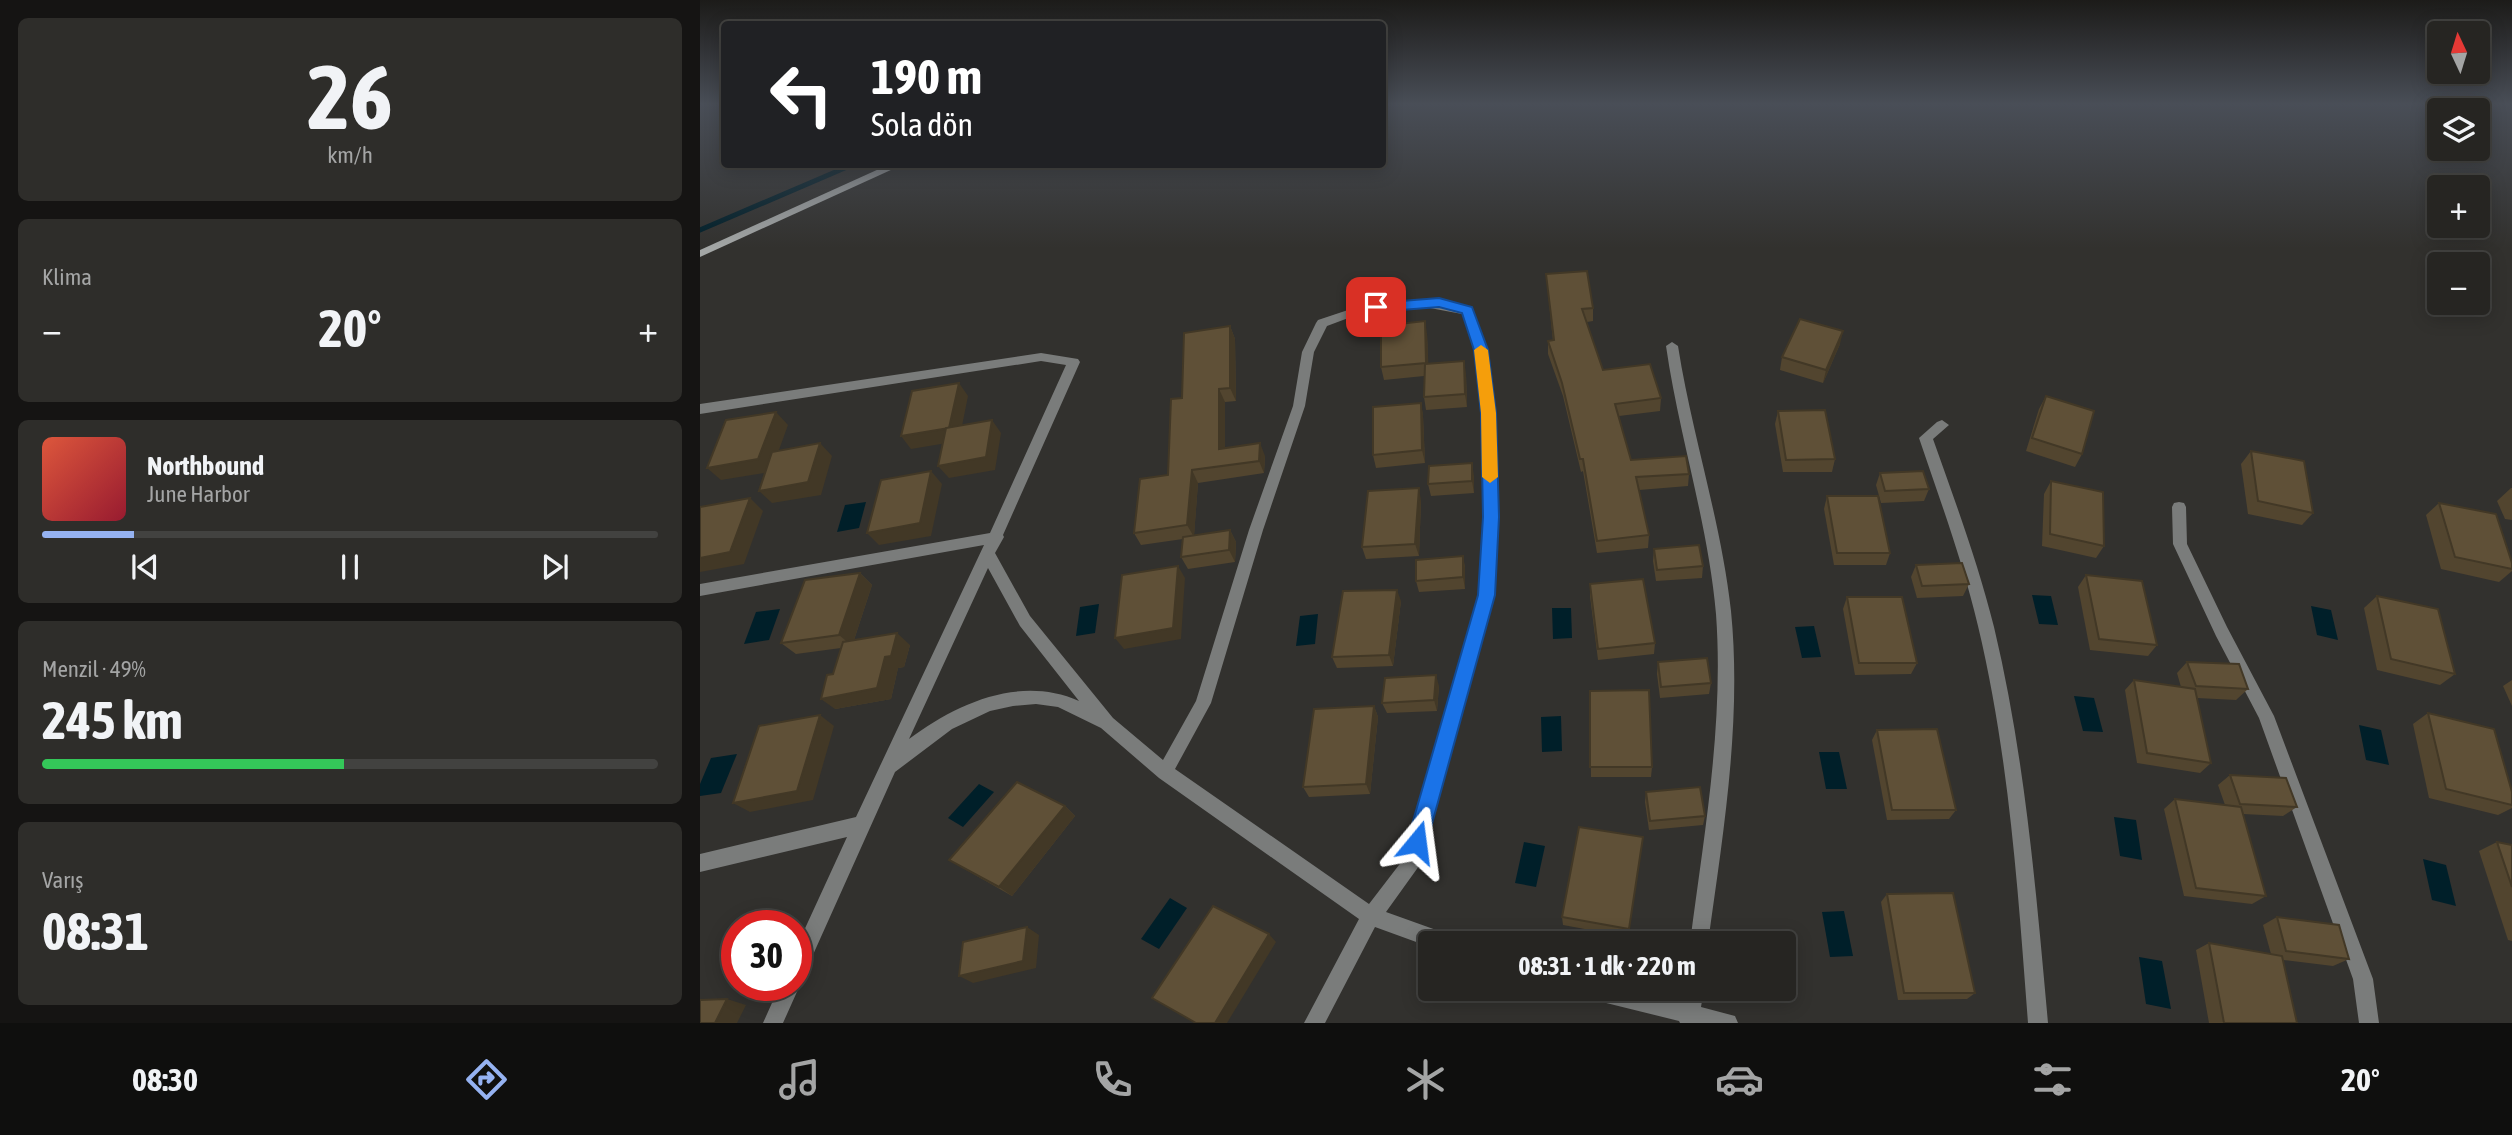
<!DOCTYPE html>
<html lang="tr">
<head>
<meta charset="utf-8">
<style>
	:root { --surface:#262522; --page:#2e2d2a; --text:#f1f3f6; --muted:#a4a5a5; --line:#424240; --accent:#95b2f1 }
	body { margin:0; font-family:"Asap Condensed",sans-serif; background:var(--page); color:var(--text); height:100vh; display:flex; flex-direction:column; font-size:26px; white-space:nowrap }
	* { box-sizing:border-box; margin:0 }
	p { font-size:23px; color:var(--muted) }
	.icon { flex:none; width:38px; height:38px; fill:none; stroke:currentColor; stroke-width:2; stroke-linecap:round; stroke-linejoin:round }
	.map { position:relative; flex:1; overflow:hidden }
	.sheet { display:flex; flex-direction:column; gap:18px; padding:18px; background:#151413; width:700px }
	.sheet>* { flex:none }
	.guide { position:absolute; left:21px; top:21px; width:665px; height:147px; border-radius:7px; box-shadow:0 4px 18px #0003,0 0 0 2px var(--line); background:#202124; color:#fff; overflow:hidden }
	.needle { width:46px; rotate:356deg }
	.tools { position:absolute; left:1727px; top:21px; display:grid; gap:14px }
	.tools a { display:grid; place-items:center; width:63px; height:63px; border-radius:7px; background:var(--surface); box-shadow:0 4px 18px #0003,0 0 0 2px var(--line); font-size:35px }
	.speed { position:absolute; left:21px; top:910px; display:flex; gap:14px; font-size:35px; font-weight:700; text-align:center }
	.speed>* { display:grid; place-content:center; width:91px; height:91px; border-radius:50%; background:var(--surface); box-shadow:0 4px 18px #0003,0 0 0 2px var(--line); line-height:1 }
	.speed .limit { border:10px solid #d22; background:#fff; color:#111 }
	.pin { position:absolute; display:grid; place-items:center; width:60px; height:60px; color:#fff; margin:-30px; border-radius:14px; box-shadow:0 4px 10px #0006 }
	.me { position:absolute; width:77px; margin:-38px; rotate:16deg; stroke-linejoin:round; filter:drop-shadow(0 0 5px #0008) }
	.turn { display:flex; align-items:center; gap:24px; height:147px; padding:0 35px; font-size:32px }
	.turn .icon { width:91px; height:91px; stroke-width:2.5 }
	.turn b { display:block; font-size:49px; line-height:60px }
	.big { font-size:52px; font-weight:700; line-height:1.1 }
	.sheet .widget { flex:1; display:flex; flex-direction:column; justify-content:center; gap:10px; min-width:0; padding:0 24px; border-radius:10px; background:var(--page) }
	.sheet .dial { align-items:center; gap:0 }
	.dial b { font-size:91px; line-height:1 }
	.song { display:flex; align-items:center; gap:21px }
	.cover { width:84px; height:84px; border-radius:10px; background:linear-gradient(135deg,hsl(10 70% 55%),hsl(350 70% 35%)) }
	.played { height:7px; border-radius:4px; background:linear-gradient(90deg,var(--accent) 15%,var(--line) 15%) }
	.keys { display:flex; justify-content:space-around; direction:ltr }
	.heat { display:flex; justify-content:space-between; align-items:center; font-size:38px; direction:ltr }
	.charge { height:10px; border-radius:5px; background:linear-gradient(90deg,#34c759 49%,var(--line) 0) }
	.trip { position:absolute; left:718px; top:931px; width:378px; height:70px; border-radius:7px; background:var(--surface); box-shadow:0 4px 18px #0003,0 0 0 2px var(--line); font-weight:700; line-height:70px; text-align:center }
	.menu { display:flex; height:112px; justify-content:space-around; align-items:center; background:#0f0f0e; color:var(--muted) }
	.menu .icon { width:49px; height:49px }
	.menu .selected { color:var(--accent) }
	.menu b { font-size:32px; color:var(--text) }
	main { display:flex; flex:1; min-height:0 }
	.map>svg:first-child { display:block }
</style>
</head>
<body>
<main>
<section class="sheet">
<div class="widget dial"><b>26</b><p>km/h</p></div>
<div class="widget"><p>Klima</p>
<div class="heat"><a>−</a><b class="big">20°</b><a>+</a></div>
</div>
<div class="widget">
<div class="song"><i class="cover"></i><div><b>Northbound</b><p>June Harbor</p></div></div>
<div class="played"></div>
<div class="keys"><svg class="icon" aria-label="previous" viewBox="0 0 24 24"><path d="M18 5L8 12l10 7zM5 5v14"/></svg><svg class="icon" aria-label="pause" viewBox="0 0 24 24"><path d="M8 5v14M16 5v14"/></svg><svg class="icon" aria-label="next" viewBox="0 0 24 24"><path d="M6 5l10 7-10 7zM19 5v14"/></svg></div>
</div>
<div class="widget"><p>Menzil · 49%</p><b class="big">245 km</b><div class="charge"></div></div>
<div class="widget"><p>Varış</p><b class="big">08:31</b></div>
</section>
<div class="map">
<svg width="1812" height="1023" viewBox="0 0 1812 1023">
	<rect width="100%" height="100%" fill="#32312e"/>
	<!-- water -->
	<g fill="#001f29">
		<path d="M166,502L159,528L137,532L145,505Z"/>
		<path d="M1332,595L1351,596L1358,625L1339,624Z"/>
		<path d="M399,604L395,633L376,636L380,607Z"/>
		<path d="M1611,606L1631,610L1638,640L1617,635Z"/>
		<path d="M852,608H871L872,638L853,639Z"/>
		<path d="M80,609L69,640L44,644L56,612Z"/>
		<path d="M618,614L615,644L596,646L600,616Z"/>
		<path d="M1114,626L1121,657L1102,658L1095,627Z"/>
		<path d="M1374,696L1394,698L1403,732L1383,731Z"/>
		<path d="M861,716L862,751L842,752L841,717Z"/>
		<path d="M1659,725L1681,730L1689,765L1666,760Z"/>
		<path d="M1139,752L1147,789H1126L1119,752Z"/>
		<path d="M37,754L21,793L0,796V784L11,758Z"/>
		<path d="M279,784L294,792L263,827L248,818Z"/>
		<path d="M1414,817L1436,820L1442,860L1420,856Z"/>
		<path d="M824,842L845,846L836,887L815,883Z"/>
		<path d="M1723,859L1746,865L1756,906L1732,900Z"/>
		<path d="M470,898L487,908L459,949L441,939Z"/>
		<path d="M1144,911L1153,956L1130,957L1122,912Z"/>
		<path d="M1439,957L1462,961L1471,1009L1446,1004Z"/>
	</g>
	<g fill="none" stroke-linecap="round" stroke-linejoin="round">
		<!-- stream -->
		<path stroke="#001f29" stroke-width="5" d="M0,230L154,164"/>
		<!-- minor -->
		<g fill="#7a7c7b" fill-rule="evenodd">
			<path d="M693,300H730L771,308L787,350L795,413L798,517L794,595L719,866L686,912L753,936L755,943H730V947L675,927L625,1023H604L659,919L459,778L401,728L358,707L336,704L313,706L290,711L252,729L195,772L103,977L97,979L100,985L83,1023H63L80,985H96V948L147,837L0,872V854L156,817L284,545L0,596V584L290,533L366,365L341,361L0,414V404L341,353L378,359L380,362L303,535L304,537L295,553L330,616L413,718L463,760L496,701L549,530L593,406L602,352L616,323L618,320L657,307ZM693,308H730L762,314L775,350L783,413L784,517L780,595L702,861L669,904L475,769L511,703L563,530L605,406L614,352L627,326L659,314ZM288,568L320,626L379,701C320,675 257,703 209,739Z"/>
			<path d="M972,342L978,346C992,435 1021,521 1031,611C1042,722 1023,834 1008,943H990C1004,834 1024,724 1016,614C1008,523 979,436 966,346Z"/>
			<path d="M1242,420L1249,425L1233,439C1255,501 1278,563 1294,627C1325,757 1336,890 1348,1023H1328C1318,890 1309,756 1278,626C1263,562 1240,500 1219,438L1237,422Z"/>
			<path d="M1479,502L1484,503L1486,507L1487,544L1527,627L1574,716L1673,979L1679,1023H1659L1653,979L1559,718L1516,636L1473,544L1472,507L1474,503Z"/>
			<path d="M880,989H928L982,1002L984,989H1004L1001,1007L1035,1016L1038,1023H980L979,1021L890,999L883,996Z"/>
		</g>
		<!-- secondary -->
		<path fill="#a3a6a5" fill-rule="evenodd" d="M190,164H204L0,257V250Z"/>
	</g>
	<!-- wall -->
	<g fill="#52452f">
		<path d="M846,274L893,308V321L887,322L903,370L961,398L960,411L919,416L931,460L989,474L988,486L939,490L949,535L948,548L897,553L883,471L881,472L863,396L848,354V341H853Z"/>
		<path d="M530,326L535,339L536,401L525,402V448L565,456L564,473L498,483L494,535L530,530L536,542L535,562L488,569L481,557L483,539L441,545L434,533L468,475L482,398Z"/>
		<path d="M727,334L728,363L766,374L767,407L726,410L724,397V376L684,380L681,367Z"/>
		<path d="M1140,344L1123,383L1080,370L1082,357Z"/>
		<path d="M1346,396L1382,454L1375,467L1326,451L1339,409Z"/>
		<path d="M721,403L723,416L725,463L676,468L673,455Z"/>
		<path d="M1078,411L1135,459L1132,472H1083L1075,424Z"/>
		<path d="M1551,451L1613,513L1602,525L1548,514L1541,464Z"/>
		<path d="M1180,473L1229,489L1224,501L1181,503L1176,485Z"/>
		<path d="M774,476V493L731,496L728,484Z"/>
		<path d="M1351,481L1404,546L1396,558L1342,546L1344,494Z"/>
		<path d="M1811,488H1812V520L1805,519L1797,501Z"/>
		<path d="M1127,496L1190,553L1186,565H1134L1124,509Z"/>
		<path d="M721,501L719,556L666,559L662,547Z"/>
		<path d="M1739,503L1812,563V571L1799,582L1741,569L1726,515Z"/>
		<path d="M954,549L1003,566L1002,578L956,581L953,561Z"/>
		<path d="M763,556L765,568V589L719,592L716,581Z"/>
		<path d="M1216,565L1269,584L1263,596L1217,598L1211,577Z"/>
		<path d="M160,573L172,585L154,640L210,645L204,667L198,668L191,699L135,709L133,674L141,648L96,654L81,643Z"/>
		<path d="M1386,575L1457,645L1448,656L1390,650L1378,587Z"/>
		<path d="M890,584L955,643L954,654L898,660L890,596Z"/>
		<path d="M1677,596L1755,674L1740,685L1677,670L1664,608Z"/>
		<path d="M1147,597L1217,663L1211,674L1155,675L1143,609Z"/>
		<path d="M701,601L693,666L637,668L632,657Z"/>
		<path d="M958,662L1011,683L1009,694L960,698L957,674Z"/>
		<path d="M1487,662L1548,689L1536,700L1497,698L1511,763L1500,773L1437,763L1425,690L1434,680L1481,687L1477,673Z"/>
		<path d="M1812,680V706L1803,686Z"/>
		<path d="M739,686L737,711L687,713L682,703Z"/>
		<path d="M890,691L952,767L951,777H891Z"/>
		<path d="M674,706L678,717L670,794L609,797L603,787Z"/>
		<path d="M1728,713L1812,792V808L1798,815L1729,798L1713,724Z"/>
		<path d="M1177,730L1256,810L1249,819L1187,820L1172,740Z"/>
		<path d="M1530,775L1597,807L1583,816L1543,814L1566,896L1552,904L1484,896L1464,809L1475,799L1525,805L1518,785Z"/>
		<path d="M946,792L1005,816L1003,825L949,830L945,802Z"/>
		<path d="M365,806L375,816L312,896L249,860Z"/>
		<path d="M1797,842L1812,845V941L1808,940L1779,851Z"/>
		<path d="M942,846L928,937L863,925L862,917Z"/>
		<path d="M1187,894L1275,993L1267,999L1198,1000L1181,902Z"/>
		<path d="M1577,917L1649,959L1633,966L1583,960L1597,1023H1509L1496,950L1509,943L1571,954L1563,925Z"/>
	</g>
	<!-- shaded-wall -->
	<g fill="#423826">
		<path d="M725,321L727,334L729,376L726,363Z"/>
		<path d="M530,326L535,339L536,401L530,388Z"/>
		<path d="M1143,331L1140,344L1123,383L1126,370Z"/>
		<path d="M764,361L766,374L767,407L765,394Z"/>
		<path d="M259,383L268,396L259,441L211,449L201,436Z"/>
		<path d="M519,389L525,402V462L519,449Z"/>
		<path d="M721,403L723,416L725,463L722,450Z"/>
		<path d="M76,412L88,425L71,472L21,480L7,468Z"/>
		<path d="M292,420L301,433L295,470L249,478L238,466Z"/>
		<path d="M120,443L132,456L121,495L72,503L59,491Z"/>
		<path d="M560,443L565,456L564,473L559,461Z"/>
		<path d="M772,463L774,476V493L772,481Z"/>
		<path d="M492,470L498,483L494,537L487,525Z"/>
		<path d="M231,471L242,484L231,536L179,545L167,533Z"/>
		<path d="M719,488L721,501L719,556L715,544Z"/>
		<path d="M50,498L63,511L44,564L0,572V558Z"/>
		<path d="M530,530L536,542L535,562L529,550Z"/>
		<path d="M763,556L765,568V589L763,577Z"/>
		<path d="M478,566L485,578L481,639L424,649L415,638Z"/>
		<path d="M160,573L172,585L152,646L139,635Z"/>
		<path d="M697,590L701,601L693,666L689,655Z"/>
		<path d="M197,633L210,645L204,667L198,668L191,699L135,709L121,699L185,657Z"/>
		<path d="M736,675L739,686L737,711L734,700Z"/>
		<path d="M674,706L678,717L670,794L666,784Z"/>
		<path d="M120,715L134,726L113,800L50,812L33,803Z"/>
		<path d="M365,806L375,816L312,896L299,887Z"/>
		<path d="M327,927L339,935L336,968L273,983L259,976Z"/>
		<path d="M569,934L576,942L527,1023H515Z"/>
		<path d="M27,999L46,1005L37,1023H15Z"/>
	</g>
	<!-- building -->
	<g fill="#5f5037" stroke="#423826" stroke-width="2">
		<path d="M887,271L893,308L882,309L903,370L950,364L961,398L915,404L931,460L986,456L989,474L936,477L949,535L897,541L883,459H880L862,383L848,341L854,340L846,274Z"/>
		<path d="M1100,319L1143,331L1126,370L1082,357Z"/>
		<path d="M725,321L726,363L681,367V326Z"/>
		<path d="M530,326V388L519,389V449L560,443L559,461L492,470L487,525L434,533L440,479L468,475L471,399L482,398L484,333Z"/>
		<path d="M764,361L765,394L724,397L725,364Z"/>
		<path d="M259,383L249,428L201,436L212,391Z"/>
		<path d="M1346,396L1394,411L1382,454L1332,438Z"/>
		<path d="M721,403L722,450L673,455V407Z"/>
		<path d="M1125,410L1135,459L1086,460L1078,411Z"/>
		<path d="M76,412L58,459L7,468L26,420Z"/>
		<path d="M292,420L286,457L238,466L246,428Z"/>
		<path d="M120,443L108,482L59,491L72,452Z"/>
		<path d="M1551,451L1604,461L1613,513L1558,501Z"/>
		<path d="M772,463V481L728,484L729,466Z"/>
		<path d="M231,471L220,523L167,533L181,480Z"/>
		<path d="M1223,471L1229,489L1185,491L1180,473Z"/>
		<path d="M1351,481L1403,492L1404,546L1350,534Z"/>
		<path d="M719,488L715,544L662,547L668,491Z"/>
		<path d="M1127,496H1178L1190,553H1137Z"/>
		<path d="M50,498L30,552L0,558V507Z"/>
		<path d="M1739,503L1796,514L1812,563V569L1755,557Z"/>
		<path d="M530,530L529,550L481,557L483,537Z"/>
		<path d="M999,545L1003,566L957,570L954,549Z"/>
		<path d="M763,556V577L716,581V560Z"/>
		<path d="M1262,563L1269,584L1222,586L1216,565Z"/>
		<path d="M478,566L473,628L415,638L422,575Z"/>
		<path d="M160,573L139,635L81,643L105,580Z"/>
		<path d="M1386,575L1442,581L1457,645L1399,639Z"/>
		<path d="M943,579L955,643L898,649L890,584Z"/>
		<path d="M697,590L689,655L632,657L643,591Z"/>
		<path d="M1677,596L1738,609L1755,674L1691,659Z"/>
		<path d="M1147,597H1202L1217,663H1159Z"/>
		<path d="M197,633L191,656L185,657L177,688L121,699L127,675L133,674L143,642Z"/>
		<path d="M1007,658L1011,683L961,687L958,662Z"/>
		<path d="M1487,662L1539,664L1548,689L1496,686Z"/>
		<path d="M736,675L734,700L682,703L685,678Z"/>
		<path d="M1434,680L1495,689L1511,763L1447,753Z"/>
		<path d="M949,690L952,767H890V691Z"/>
		<path d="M674,706L666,784L603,787L614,709Z"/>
		<path d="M1728,713L1794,729L1812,792V805L1746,789Z"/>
		<path d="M120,715L97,791L33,803L59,726Z"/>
		<path d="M1237,729L1256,810H1192L1177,730Z"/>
		<path d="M1530,775L1586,778L1597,807L1540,804Z"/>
		<path d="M317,782L365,806L299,887L249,860Z"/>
		<path d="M1000,787L1005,816L950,821L946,792Z"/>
		<path d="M1475,799L1541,807L1566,896L1496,888Z"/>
		<path d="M879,827L943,837L929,929L862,917Z"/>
		<path d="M1797,842L1812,845V887Z"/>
		<path d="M1253,893L1275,993H1204L1187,894Z"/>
		<path d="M513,906L569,934L515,1023H496L452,998Z"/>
		<path d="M1577,917L1639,925L1649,959L1586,951Z"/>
		<path d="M327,927L323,961L259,976L263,942Z"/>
		<path d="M1509,943L1582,956L1597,1023H1524Z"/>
		<path d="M27,999L15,1023H0V1000Z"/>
	</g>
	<!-- sky -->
	<linearGradient id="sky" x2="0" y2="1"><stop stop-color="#1c1b19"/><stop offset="0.42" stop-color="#494e57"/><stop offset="1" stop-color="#494e57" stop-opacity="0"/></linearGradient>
	<rect width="1812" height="248" fill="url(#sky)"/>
	<!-- route -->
	<path fill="#1a73e8" stroke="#114b97" stroke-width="2" d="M739,298L772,307L788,350L796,413L799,517L795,595L727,842L724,849L717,852L710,849L707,842L778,595L783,517L781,413L774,350L762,313L739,307L676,312L669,307L676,303Z"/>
	<!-- slow -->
	<path fill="#f59e0b" d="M781,345L788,350L796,413L798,477L790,483L782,477L781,413L774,350Z"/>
</svg>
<div class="tools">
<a><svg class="needle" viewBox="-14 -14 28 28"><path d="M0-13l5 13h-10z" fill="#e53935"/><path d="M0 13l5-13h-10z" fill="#a4a5a5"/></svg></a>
<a><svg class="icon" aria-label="layers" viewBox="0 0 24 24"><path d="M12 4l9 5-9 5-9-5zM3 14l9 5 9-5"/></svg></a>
<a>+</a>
<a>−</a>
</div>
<div class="speed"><div class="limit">30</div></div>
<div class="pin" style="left:676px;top:307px;background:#d93025"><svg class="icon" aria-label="arrive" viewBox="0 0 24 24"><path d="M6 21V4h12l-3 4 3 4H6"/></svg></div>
<svg class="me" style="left:717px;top:842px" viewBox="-20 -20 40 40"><path d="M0-17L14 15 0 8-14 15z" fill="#1a73e8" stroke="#fff" stroke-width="4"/></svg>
<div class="trip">08:31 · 1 dk · 220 m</div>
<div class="guide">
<div class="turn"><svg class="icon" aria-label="left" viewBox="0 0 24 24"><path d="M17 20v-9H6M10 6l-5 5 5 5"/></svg><div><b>190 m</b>Sola dön</div></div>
</div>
</div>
</main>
<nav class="menu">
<b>08:30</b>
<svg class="icon selected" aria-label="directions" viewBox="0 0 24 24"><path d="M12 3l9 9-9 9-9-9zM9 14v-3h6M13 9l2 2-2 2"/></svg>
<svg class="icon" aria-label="music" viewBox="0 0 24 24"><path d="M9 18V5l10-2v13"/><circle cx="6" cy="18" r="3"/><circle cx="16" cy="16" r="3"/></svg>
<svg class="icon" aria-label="phone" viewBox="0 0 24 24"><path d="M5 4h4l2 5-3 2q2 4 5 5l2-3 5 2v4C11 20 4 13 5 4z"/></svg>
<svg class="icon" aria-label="climate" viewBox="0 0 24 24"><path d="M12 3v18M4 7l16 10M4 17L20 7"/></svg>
<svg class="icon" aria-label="car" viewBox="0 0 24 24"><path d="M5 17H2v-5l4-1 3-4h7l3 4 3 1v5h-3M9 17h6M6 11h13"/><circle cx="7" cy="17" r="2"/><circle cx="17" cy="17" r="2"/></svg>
<svg class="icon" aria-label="filters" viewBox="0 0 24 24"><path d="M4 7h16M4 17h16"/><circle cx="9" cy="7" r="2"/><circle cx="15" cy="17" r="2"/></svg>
<b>20°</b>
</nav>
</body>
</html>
